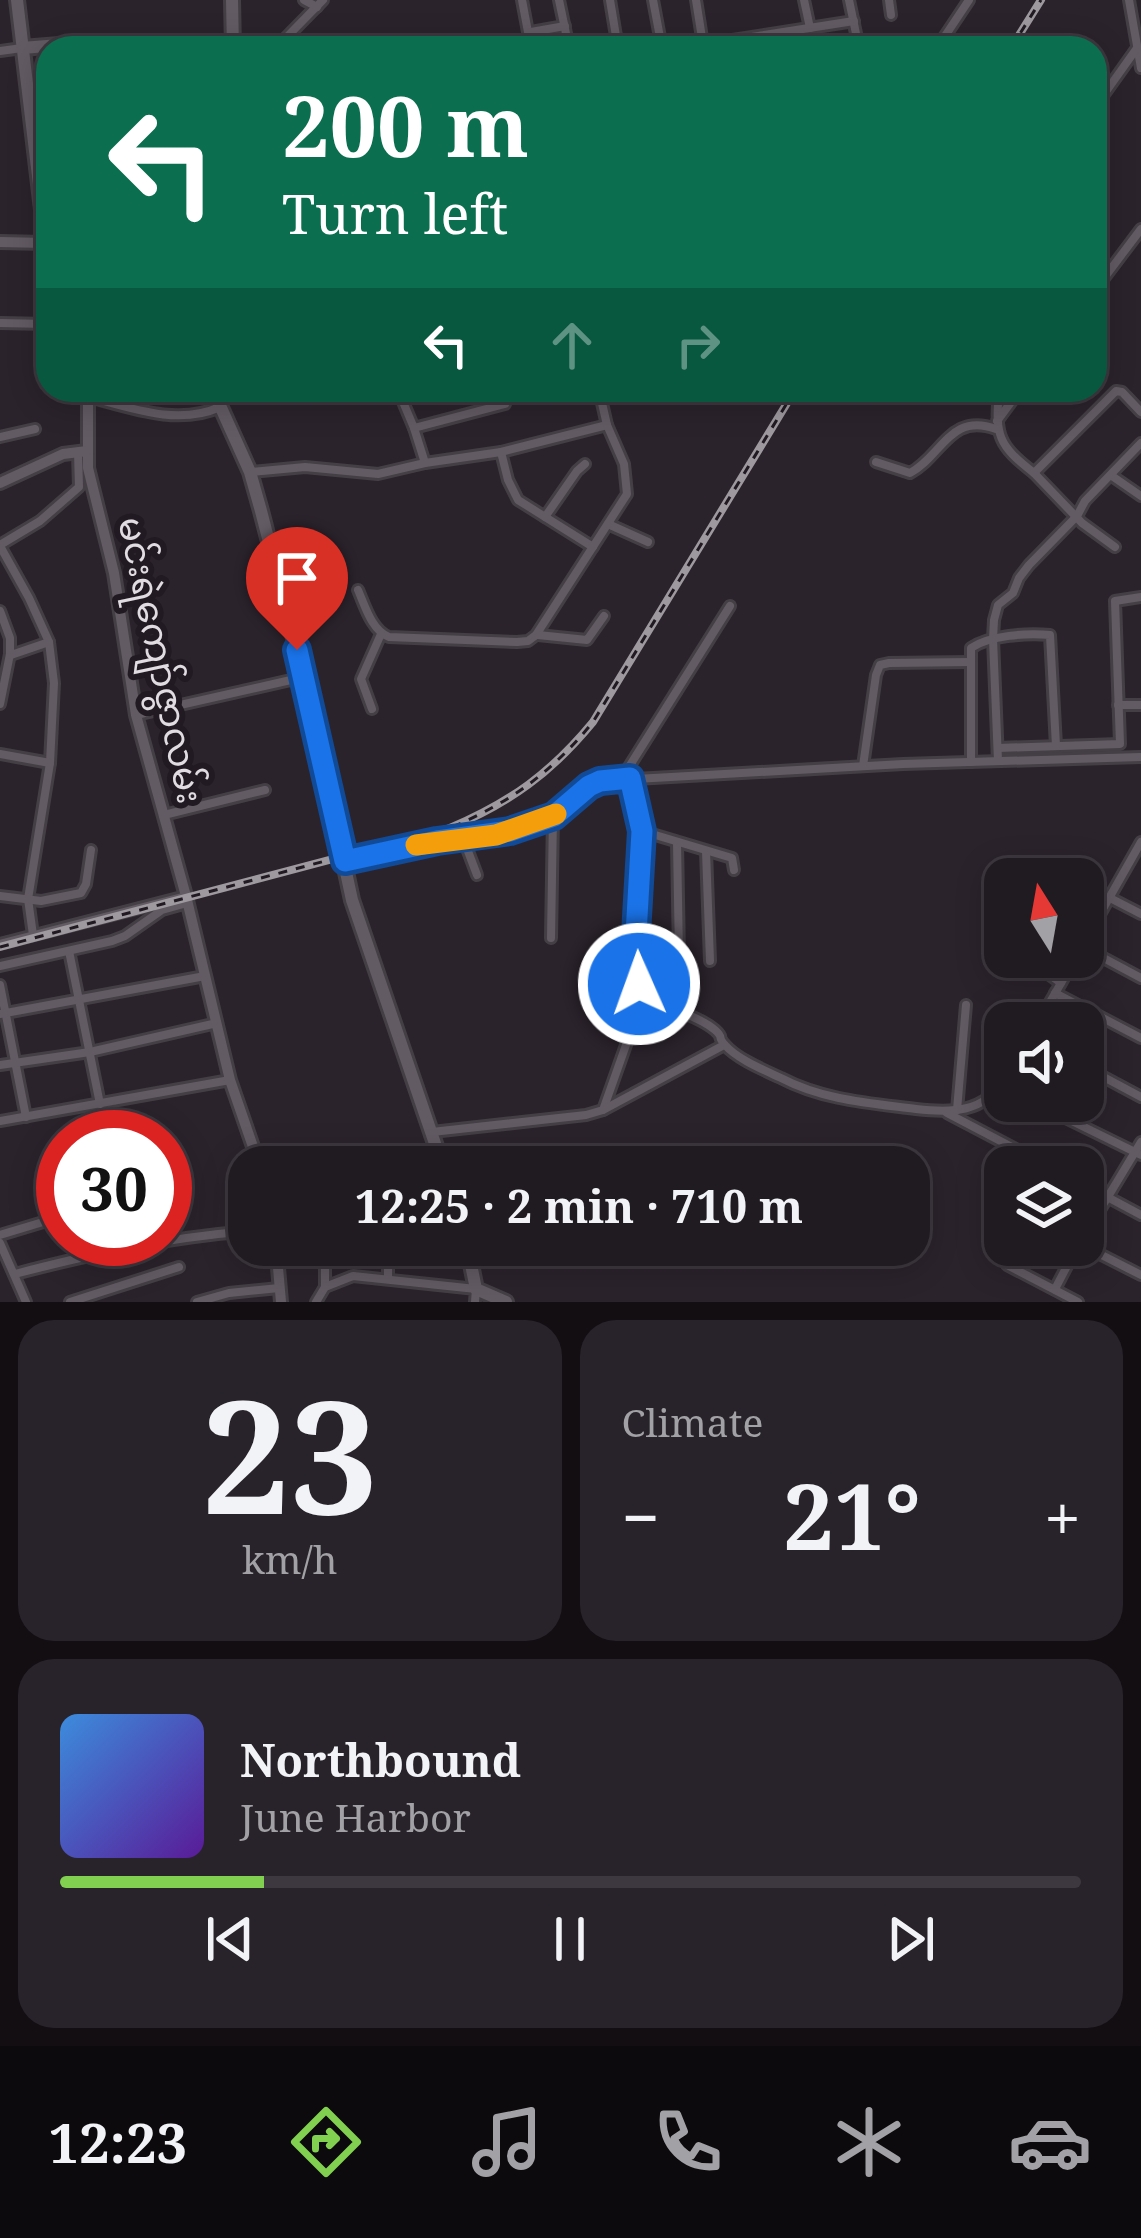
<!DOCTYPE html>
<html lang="en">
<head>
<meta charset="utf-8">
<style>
	:root { --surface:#201a21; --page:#28232a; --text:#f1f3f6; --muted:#a2a1a5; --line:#3d383f; --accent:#81d050 }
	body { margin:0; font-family:"Noto Serif","Noto Sans Myanmar",serif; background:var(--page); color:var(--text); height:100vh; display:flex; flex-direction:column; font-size:45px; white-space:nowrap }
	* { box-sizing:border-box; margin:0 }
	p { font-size:39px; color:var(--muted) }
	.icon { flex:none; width:66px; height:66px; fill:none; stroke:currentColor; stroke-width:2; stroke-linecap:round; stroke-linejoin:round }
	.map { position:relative; height:1302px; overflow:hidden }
	.drawer { display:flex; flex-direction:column; gap:18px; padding:18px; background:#120e12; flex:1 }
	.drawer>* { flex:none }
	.hud { position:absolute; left:36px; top:36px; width:1071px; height:366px; border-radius:36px; box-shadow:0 6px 30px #0003,0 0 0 3px var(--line); background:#0b6e4f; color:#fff; overflow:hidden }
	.needle { width:78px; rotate:349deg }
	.buttons { position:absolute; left:984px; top:858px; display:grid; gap:24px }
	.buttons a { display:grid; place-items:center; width:120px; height:120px; border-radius:24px; background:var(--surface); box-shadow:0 6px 30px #0003,0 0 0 3px var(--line); font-size:60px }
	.speed { position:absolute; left:36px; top:1110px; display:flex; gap:24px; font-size:60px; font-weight:700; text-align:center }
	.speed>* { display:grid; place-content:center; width:156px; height:156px; border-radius:50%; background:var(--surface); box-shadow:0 6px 30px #0003,0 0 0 3px var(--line); line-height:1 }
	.speed .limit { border:18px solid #d22; background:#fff; color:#111 }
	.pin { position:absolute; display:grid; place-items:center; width:102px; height:102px; color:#fff; margin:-123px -51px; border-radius:50% 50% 50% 0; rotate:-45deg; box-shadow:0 0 12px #0007 }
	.pin .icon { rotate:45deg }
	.me { position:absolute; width:132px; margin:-66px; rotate:358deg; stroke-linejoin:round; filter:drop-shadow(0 0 9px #0008) }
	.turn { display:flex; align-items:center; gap:42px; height:252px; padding:0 48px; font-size:54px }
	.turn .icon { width:156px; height:156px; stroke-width:2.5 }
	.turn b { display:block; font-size:84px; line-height:102px }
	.lanes { display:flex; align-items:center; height:114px; padding:0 48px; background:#0003; justify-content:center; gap:60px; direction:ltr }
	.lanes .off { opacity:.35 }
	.big { font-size:90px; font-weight:700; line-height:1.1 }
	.drawer .card { flex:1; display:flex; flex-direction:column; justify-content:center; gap:18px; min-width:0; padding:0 42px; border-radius:36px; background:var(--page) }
	.drawer .dial { align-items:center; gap:0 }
	.dial b { font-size:156px; line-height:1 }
	.song { display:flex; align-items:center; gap:36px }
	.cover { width:144px; height:144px; border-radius:18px; background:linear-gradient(135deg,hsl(210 70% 55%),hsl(270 70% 35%)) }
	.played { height:12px; border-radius:6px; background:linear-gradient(90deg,var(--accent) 20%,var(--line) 20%) }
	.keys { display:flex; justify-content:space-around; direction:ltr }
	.heat { display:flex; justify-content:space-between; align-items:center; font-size:66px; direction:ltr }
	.drawer .tiles { flex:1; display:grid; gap:18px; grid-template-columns:1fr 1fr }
	.card:last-child { grid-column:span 2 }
	.trip { position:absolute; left:228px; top:1146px; width:702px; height:120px; border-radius:36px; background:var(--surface); box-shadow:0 6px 30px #0003,0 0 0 3px var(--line); font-weight:700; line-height:120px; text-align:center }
	.tabs { display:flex; height:192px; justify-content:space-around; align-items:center; background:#0d0a0d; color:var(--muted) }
	.tabs .icon { width:84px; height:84px }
	.tabs .active { color:var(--accent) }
	.tabs b { font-size:54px; color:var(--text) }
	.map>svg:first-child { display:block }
</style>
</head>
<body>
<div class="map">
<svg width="1141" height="1302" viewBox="0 0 1141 1302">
	<rect width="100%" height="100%" fill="#2b232c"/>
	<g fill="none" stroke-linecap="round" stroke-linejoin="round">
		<defs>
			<g id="minor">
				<path d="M304,0L317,7"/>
				<path d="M522,0L528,32"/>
				<path d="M559,0L569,48"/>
				<path d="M610,0L618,48"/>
				<path d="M653,0L662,48"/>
				<path d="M696,0L703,44"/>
				<path d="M804,0L810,28"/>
				<path d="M849,0L859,48"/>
				<path d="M889,0L891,15"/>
				<path d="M1129,0L1141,68"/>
				<path d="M276,48L323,0"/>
				<path d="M526,48L525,42L531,32L565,26"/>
				<path d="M681,48L854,21"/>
				<path d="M937,48L969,0"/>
				<path d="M0,51L22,48"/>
				<path d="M1095,107L1137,48"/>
				<path d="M1095,290L1141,229"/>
				<path d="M0,323L48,324"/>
				<path d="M398,390L414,428L505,404"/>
				<path d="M999,390C995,436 998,445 1034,473L1116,391L1122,392L1141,412"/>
				<path d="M89,397C131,408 178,426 220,407"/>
				<path d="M997,421L1020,390"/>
				<path d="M414,428L425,463"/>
				<path d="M0,437L35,429"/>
				<path d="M501,452L508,480L518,500L593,547"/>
				<path d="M876,462L910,473C942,456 950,412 996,429"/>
				<path d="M251,472L305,467L378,474L425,463L501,452L607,425"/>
				<path d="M1034,473L1082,523L1115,547"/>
				<path d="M1112,476L1141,496"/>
				<path d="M545,517L577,471L585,464"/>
				<path d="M608,524L648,542"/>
				<path d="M0,545L40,521L79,487L78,452"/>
				<path d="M0,546L29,598L49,642L54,683L50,763L28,899L33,935"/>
				<path d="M358,590C365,606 372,631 389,637L517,642L528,641L536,635L627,494L624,464L607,425L599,390"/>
				<path d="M0,611L10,638V654L0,704"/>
				<path d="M538,635L587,640L604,616"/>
				<path d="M11,655L49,642"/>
				<path d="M1118,705H1141"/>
				<path d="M372,709L361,679L381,634"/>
				<path d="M136,715L304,677"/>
				<path d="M998,748L1120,744L1115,601L1141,597"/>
				<path d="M0,754L50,763"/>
				<path d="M998,761L993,639L994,620L998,605L1013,593L1019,578L1029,565L1077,516L1085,501L1141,443"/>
				<path d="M971,762V648C990,635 1027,633 1050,635L1056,746"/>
				<path d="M863,766L876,675L880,665L889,663L971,662"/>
				<path d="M622,778L730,606"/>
				<path d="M164,815L265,790"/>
				<path d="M642,831L732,858L734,870"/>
				<path d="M463,838L477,875"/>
				<path d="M677,842L680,1013"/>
				<path d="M706,851L710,961"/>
				<path d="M345,861L437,841L510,831L553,816L589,786L600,781L903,764L1141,757"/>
				<path d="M0,896L41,901L81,893L86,884L91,850"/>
				<path d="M1110,898L1141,914"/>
				<path d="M551,938L553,816"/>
				<path d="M0,944L186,896"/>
				<path d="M1083,944L1141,842"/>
				<path d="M1083,947L1141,978"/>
				<path d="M69,951L100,1104"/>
				<path d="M0,966L112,941L125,936L162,910L187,903"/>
				<path d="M1047,973L1061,983"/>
				<path d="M0,985L26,1117"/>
				<path d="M1055,993L1141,1038"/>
				<path d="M638,999C657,1002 700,1017 715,1030C725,1039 716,1035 725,1045C737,1059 764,1070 781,1078C823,1100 869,1103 916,1109C952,1113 984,1113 1005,1079"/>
				<path d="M0,1014L205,976"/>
				<path d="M1038,1023L1076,957"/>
				<path d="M0,1065L90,1052L217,1023"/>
				<path d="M1083,1066L1141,1097"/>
				<path d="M1031,1101L1141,1155"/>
				<path d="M603,1110L637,1014L639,975L636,934L642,831L630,778"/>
				<path d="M957,1110L966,1005"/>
				<path d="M947,1113L1050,1167"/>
				<path d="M0,1121L230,1080"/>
				<path d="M432,1132L586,1115L603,1110L724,1045"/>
				<path d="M1083,1184L1141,1215"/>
				<path d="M1004,1202L1005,1203"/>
				<path d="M0,1235L63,1216"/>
				<path d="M1083,1238L1141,1142"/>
				<path d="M0,1243L26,1302"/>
				<path d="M325,1245V1287"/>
				<path d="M1082,1245L1141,1275"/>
				<path d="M1007,1265L1078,1302"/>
				<path d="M15,1274C95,1253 166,1238 249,1231"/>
				<path d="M388,1279V1245"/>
				<path d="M1055,1289L1078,1245"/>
				<path d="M70,1302L179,1267"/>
				<path d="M197,1302L229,1293L279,1288"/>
				<path d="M316,1302L325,1287L353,1276L476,1289L475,1302"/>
			</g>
			<g id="tertiary">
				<path d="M0,242L46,243L48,247"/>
				<path d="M88,390V468L114,573L136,715L186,896L230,1080L260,1167"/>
				<path d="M0,483L63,454L87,451"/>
				<path d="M276,1245L281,1302"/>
			</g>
			<g id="secondary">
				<path d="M17,0L46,243"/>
				<path d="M232,0L233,48"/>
				<path d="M22,48L97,42L200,48"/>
				<path d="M28,89L48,118"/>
				<path d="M213,390L250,472L261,511L304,677L352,900L443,1167"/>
				<path d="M467,1245L476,1289L506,1302"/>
			</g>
		</defs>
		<!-- minor casing -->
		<use href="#minor" stroke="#443f45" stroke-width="14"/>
		<!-- tertiary casing -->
		<use href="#tertiary" stroke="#443f45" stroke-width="16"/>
		<!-- secondary casing -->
		<use href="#secondary" stroke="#443f45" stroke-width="18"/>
		<!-- minor -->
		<use href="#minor" stroke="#635b64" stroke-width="8"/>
		<!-- tertiary -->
		<use href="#tertiary" stroke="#635b64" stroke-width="10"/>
		<!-- secondary -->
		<use href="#secondary" stroke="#635b64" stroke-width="12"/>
		<defs>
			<g id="rail">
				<path d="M1011,48L1041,0"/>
				<path d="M0,947L450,828C511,802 551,773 593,722L795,390"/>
			</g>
		</defs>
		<!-- rail casing -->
		<use href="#rail" stroke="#9e989f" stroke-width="8"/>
		<!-- rail -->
		<use href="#rail" stroke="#211a22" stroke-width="3" stroke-dasharray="9" stroke-linecap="butt"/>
	</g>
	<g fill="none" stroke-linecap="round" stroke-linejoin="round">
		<defs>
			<path id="route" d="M297,650L345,861L437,841L510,831L554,816L589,786L600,781L630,778L642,831L636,934L639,984"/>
		</defs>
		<!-- route casing -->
		<use href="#route" stroke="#114b97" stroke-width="30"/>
		<!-- route -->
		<use href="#route" stroke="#1a73e8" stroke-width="21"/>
		<!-- slow -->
		<path stroke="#f59e0b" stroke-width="21" d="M416,845L496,835L556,814"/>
	</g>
	<g text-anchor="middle" stroke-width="12" stroke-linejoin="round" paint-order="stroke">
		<!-- street labels -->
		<g font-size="36" fill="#e1dce2" stroke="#211a22">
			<text transform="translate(161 660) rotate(78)" y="13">မင်းရဲကျော်ဇွာလမ်း</text>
		</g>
	</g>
</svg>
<div class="buttons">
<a><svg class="needle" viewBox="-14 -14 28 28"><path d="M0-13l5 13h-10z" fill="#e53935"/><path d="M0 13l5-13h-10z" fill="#a2a1a5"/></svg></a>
<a><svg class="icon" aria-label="sound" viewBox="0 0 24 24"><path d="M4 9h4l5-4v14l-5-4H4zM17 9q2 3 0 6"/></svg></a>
<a><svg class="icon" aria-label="layers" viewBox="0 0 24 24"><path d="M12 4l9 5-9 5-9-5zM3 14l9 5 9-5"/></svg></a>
</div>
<div class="speed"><div class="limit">30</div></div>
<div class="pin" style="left:297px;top:650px;background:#d93025"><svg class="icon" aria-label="arrive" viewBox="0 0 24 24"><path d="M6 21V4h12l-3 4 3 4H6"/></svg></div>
<svg class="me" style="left:639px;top:984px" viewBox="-20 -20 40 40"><circle r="17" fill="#1a73e8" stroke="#fff" stroke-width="3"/><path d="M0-11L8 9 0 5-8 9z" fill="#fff"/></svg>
<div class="trip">12:25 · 2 min · 710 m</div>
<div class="hud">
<div class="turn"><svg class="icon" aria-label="left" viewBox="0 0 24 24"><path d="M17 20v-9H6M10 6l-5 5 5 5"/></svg><div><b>200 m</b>Turn left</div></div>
<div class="lanes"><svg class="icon" aria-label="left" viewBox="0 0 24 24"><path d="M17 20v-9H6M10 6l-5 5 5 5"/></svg><svg class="icon off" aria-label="ahead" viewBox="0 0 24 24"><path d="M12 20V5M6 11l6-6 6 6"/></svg><svg class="icon off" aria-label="right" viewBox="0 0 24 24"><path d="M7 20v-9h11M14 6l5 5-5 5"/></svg></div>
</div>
</div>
<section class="drawer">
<div class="tiles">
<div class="card dial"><b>23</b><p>km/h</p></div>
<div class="card"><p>Climate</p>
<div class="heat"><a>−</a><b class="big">21°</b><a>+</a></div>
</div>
<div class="card">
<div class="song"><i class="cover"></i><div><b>Northbound</b><p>June Harbor</p></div></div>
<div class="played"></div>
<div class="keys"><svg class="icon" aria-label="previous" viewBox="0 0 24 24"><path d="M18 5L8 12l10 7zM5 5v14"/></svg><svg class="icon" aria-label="pause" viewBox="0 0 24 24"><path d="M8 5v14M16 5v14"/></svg><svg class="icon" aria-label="next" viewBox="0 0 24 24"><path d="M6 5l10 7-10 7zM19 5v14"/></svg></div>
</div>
</div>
</section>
<nav class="tabs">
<b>12:23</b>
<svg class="icon active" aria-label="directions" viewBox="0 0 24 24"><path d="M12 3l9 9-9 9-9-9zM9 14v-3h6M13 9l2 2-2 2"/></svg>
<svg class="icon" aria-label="music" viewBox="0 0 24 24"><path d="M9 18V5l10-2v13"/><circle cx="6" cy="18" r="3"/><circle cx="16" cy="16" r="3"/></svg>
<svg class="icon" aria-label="phone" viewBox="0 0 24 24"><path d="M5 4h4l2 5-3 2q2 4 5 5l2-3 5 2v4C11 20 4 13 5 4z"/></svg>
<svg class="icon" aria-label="climate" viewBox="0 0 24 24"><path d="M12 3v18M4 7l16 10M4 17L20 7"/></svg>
<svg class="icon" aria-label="car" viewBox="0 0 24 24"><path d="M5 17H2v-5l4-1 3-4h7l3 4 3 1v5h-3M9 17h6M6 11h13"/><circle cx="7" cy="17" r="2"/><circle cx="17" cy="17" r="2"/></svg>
</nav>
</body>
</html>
